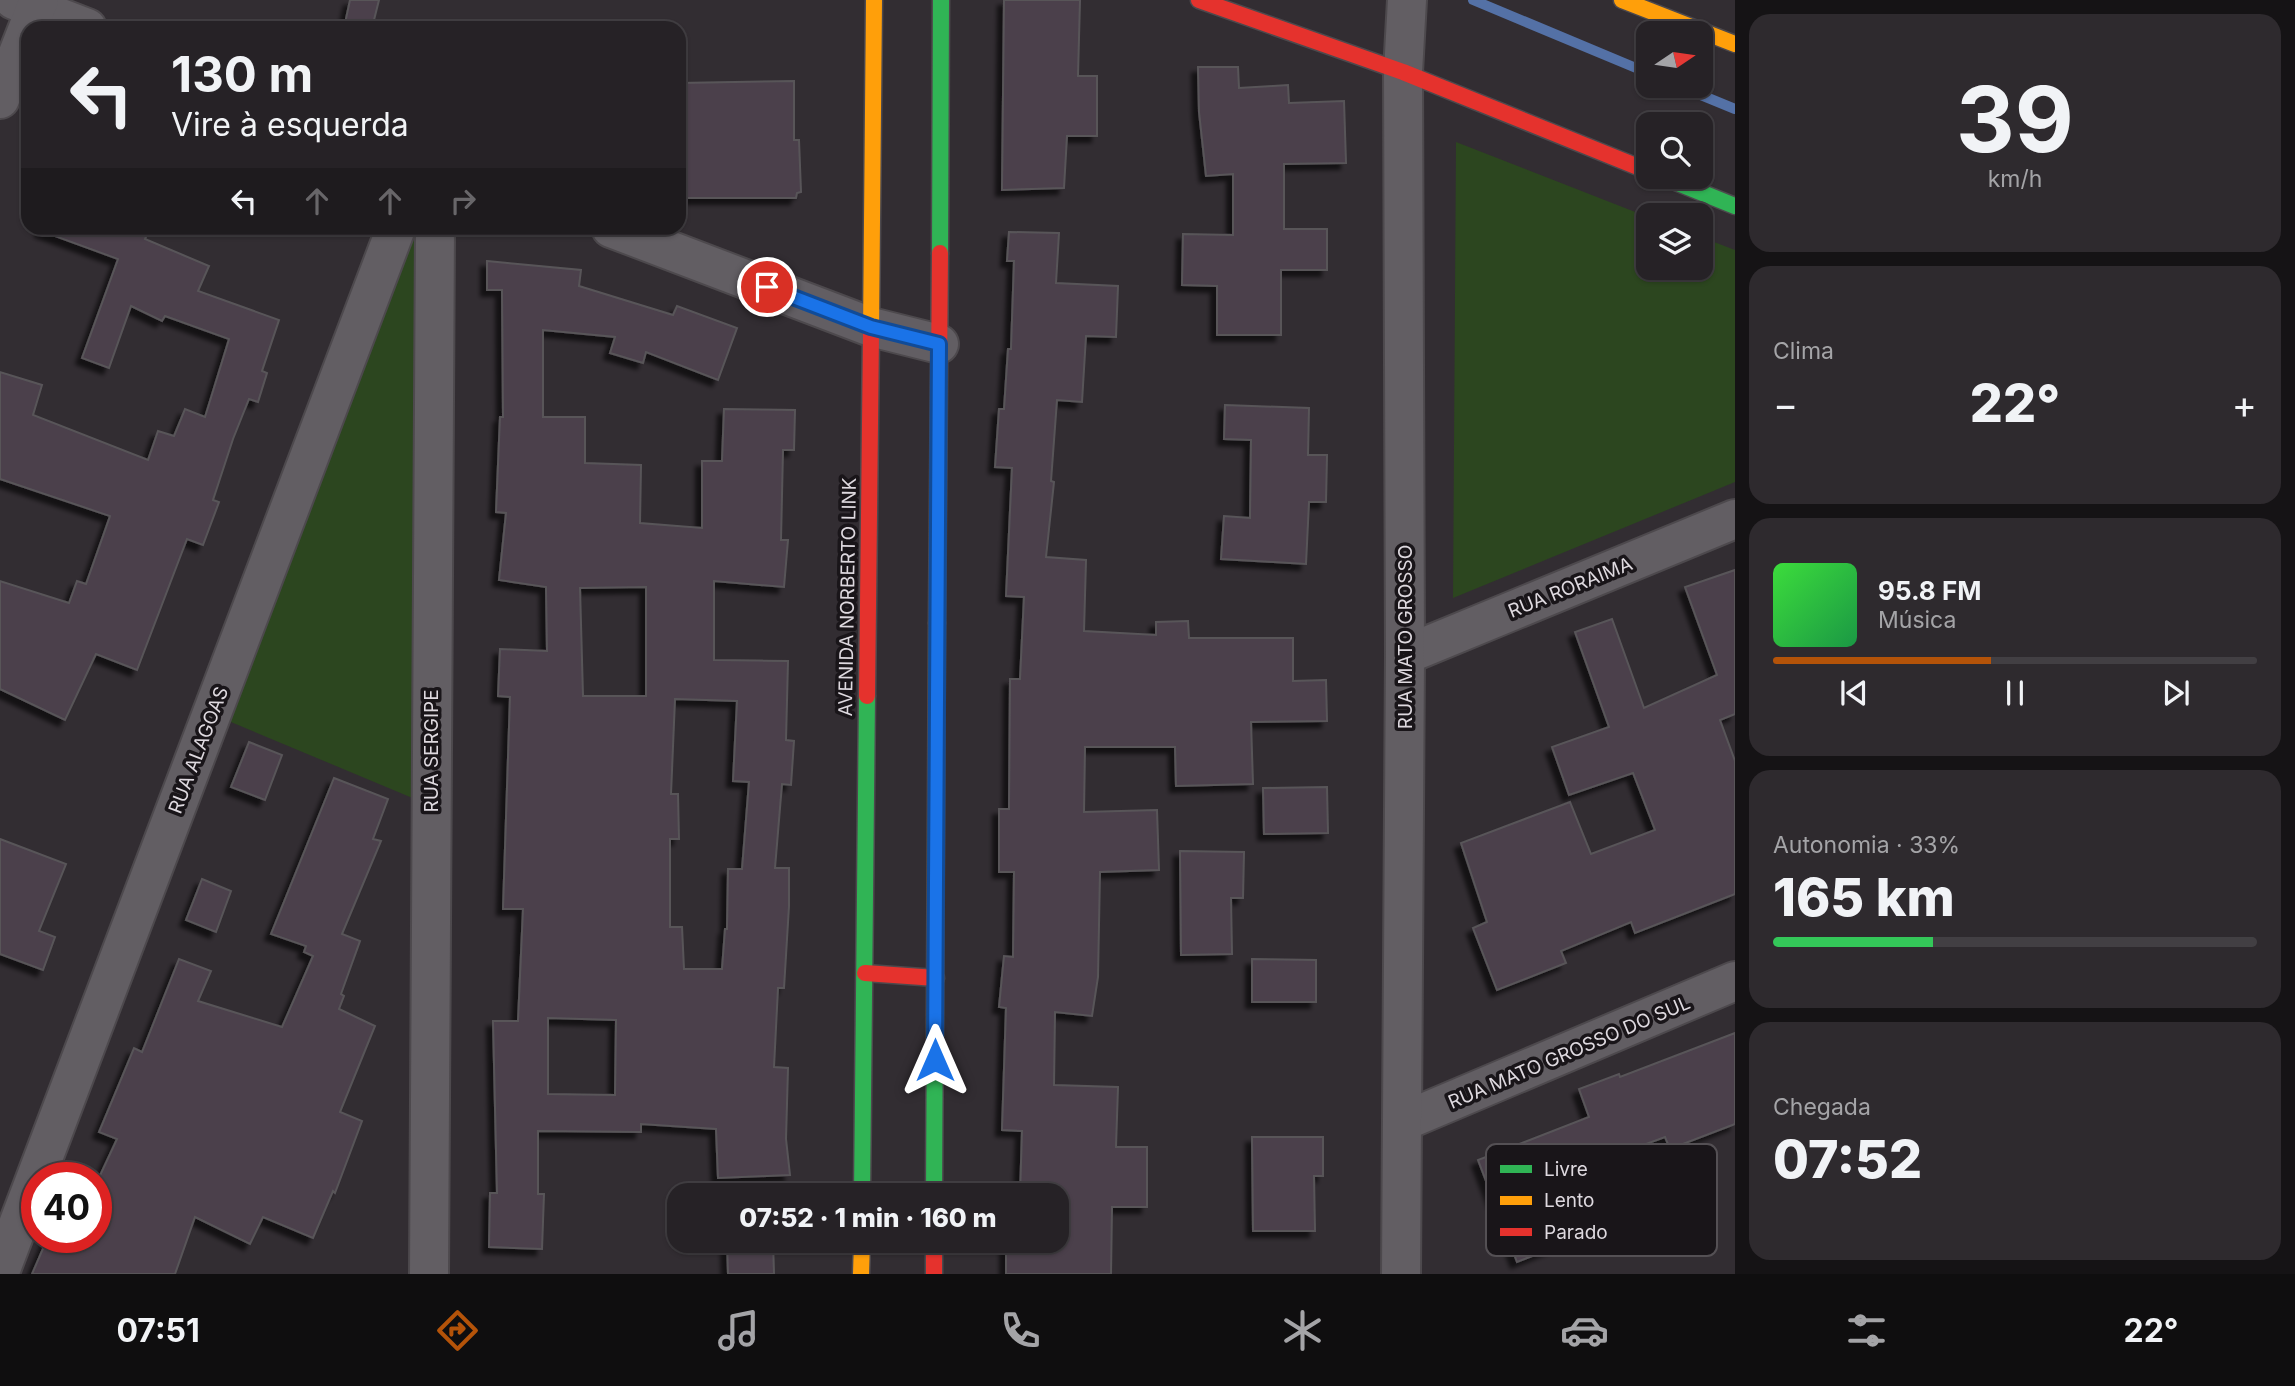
<!DOCTYPE html>
<html lang="pt">
<head>
<meta charset="utf-8">
<style>
	:root { --surface:#262226; --page:#2e2a2e; --text:#f1f3f6; --muted:#a4a4a7; --line:#423f43; --accent:#b45309 }
	body { margin:0; font-family:Inter,sans-serif; background:var(--page); color:var(--text); height:100vh; display:flex; flex-direction:column; font-size:26px; white-space:nowrap }
	* { box-sizing:border-box; margin:0 }
	p { font-size:23px; color:var(--muted) }
	.icon { flex:none; width:38px; height:38px; fill:none; stroke:currentColor; stroke-width:2; stroke-linecap:round; stroke-linejoin:round }
	.map { position:relative; flex:1; overflow:hidden }
	.details { display:flex; flex-direction:column; gap:14px; padding:14px; background:#151315; width:560px }
	.details>* { flex:none }
	.top-card { position:absolute; left:21px; top:21px; width:665px; height:214px; border-radius:21px; box-shadow:0 2px 5px #0004,0 0 0 2px var(--line); background:#262226; color:var(--text); overflow:hidden }
	.needle { width:46px; rotate:77deg }
	.buttons { position:absolute; left:1636px; top:21px; display:grid; gap:14px }
	.buttons a { display:grid; place-items:center; width:77px; height:77px; border-radius:14px; background:var(--surface); box-shadow:0 2px 5px #0004,0 0 0 2px var(--line); font-size:35px }
	.speed { position:absolute; left:21px; top:1162px; display:flex; gap:14px; font-size:35px; font-weight:700; text-align:center }
	.speed>* { display:grid; place-content:center; width:91px; height:91px; border-radius:50%; background:var(--surface); box-shadow:0 2px 5px #0004,0 0 0 2px var(--line); line-height:1 }
	.speed .limit { border:10px solid #d22; background:#fff; color:#111 }
	.pin { position:absolute; display:grid; place-items:center; width:60px; height:60px; color:#fff; margin:-30px; border:4px solid #fff; border-radius:50%; box-shadow:0 2px 7px #0007 }
	.me { position:absolute; width:77px; margin:-38px; rotate:0deg; stroke-linejoin:round; filter:drop-shadow(0 0 5px #0008) }
	.turn { display:flex; align-items:center; gap:24px; height:147px; padding:0 35px; font-size:32px }
	.turn .icon { width:91px; height:91px; stroke-width:2.5 }
	.turn b { display:block; font-size:49px; line-height:60px }
	.lanes { display:flex; align-items:center; height:66px; padding:0 35px; background:#0003; justify-content:center; gap:35px; direction:ltr }
	.lanes .off { opacity:.35 }
	.big { font-size:52px; font-weight:800; line-height:1.1 }
	.details .tile { flex:1; display:flex; flex-direction:column; justify-content:center; gap:10px; min-width:0; padding:0 24px; border-radius:21px; background:var(--page) }
	.details .dial { align-items:center; gap:0 }
	.dial b { font-size:91px; line-height:1 }
	.song { display:flex; align-items:center; gap:21px }
	.cover { width:84px; height:84px; border-radius:10px; background:linear-gradient(135deg,hsl(120 70% 55%),hsl(140 70% 35%)) }
	.played { height:7px; border-radius:4px; background:linear-gradient(90deg,var(--accent) 45%,var(--line) 45%) }
	.keys { display:flex; justify-content:space-around; direction:ltr }
	.heat { display:flex; justify-content:space-between; align-items:center; font-size:38px; direction:ltr }
	.charge { height:10px; border-radius:5px; background:linear-gradient(90deg,#34c759 33%,var(--line) 0) }
	.trip { position:absolute; left:667px; top:1183px; width:402px; height:70px; border-radius:21px; background:var(--surface); box-shadow:0 2px 5px #0004,0 0 0 2px var(--line); font-weight:800; line-height:70px; text-align:center }
	.tab-bar { display:flex; height:112px; justify-content:space-around; align-items:center; background:#0f0e0f; color:var(--muted) }
	.tab-bar .icon { width:49px; height:49px }
	.tab-bar .selected { color:var(--accent) }
	.tab-bar b { font-size:32px; color:var(--text) }
	main { display:flex; flex:1; min-height:0 }
	.map>svg:first-child { display:block }
</style>
</head>
<body>
<main>
<div class="map">
<svg width="1735" height="1274" viewBox="0 0 1735 1274">
	<defs>
		<filter id="shadow"><feDropShadow dx="-6" dy="6" stdDeviation="2" flood-color="#0009"/></filter>
	</defs>
	<rect width="100%" height="100%" fill="#322d32"/>
	<!-- green -->
	<g fill="#2c461f">
		<path d="M1456,142L1648,217V268H1701V237L1735,250V482L1453,598Z"/>
		<path d="M404,228H420L422,802L219,717Z"/>
	</g>
	<g fill="none" stroke-linecap="round" stroke-linejoin="round">
		<!-- stream -->
		<g stroke="#5471a6" stroke-width="10">
			<path d="M1473,0L1648,73"/>
			<path d="M1679,86L1735,109"/>
		</g>
	</g>
	<!-- building -->
	<g fill="#4b404c" stroke="#585559" stroke-width="2" fill-rule="evenodd" filter="url(#shadow)">
		<path d="M350,0H379L372,28H344Z"/>
		<path d="M1004,0H1080L1078,76H1097V136H1067L1064,188L1002,190Z"/>
		<path d="M1198,67H1238L1239,88L1288,85L1289,103L1344,101L1346,163L1284,164V229H1327V270H1281V335H1217V286L1182,285L1183,234L1233,235V174L1206,176L1199,112Z"/>
		<path d="M794,81V140H799L801,192L797,193L796,198H679V83Z"/>
		<path d="M42,228H150L145,239L209,266L198,291L279,320L262,371L267,373L258,402L249,399L233,439L213,500L219,502L203,545L187,539L137,670L96,654L65,720L0,689V581L69,603L77,581L86,584L110,516L0,479V372L42,385L33,415L148,460L158,431L174,436L185,409L205,417L229,339L165,316L162,321L131,306L109,368L82,358L118,259L41,231Z"/>
		<path d="M1009,232L1059,233L1056,283L1118,286L1116,337L1086,336L1082,402L1057,400L1051,481L1054,482L1046,557L1086,560L1084,631L1156,635V622L1188,621L1189,638H1293V681L1326,680L1327,721L1251,722L1253,784L1176,786L1175,747H1085L1084,812L1157,810L1159,870L1100,872L1098,977L1092,1016L1055,1012L1054,1085L1118,1087L1116,1147H1147V1207H1112L1111,1274H1006V1241H1057V1195H1020L1022,1131L1002,1130L1006,1008L999,1007L1004,956L1013,957L1014,872H999V809H1009L1010,679H1020L1024,597L1006,596L1012,468L995,467L999,409H1004L1008,349H1011L1014,261H1007Z"/>
		<path d="M487,261L581,270L579,286L673,315L677,306L737,328L718,380L646,352L643,363L610,353L615,337L543,330V417H585V463L641,465L640,523L702,528V461H722L724,409L795,410L794,450H783L781,540H788L784,587L714,581V660L788,661L786,740L794,741L791,785L782,784L775,868H789V906L784,988H778L774,1067L788,1068L786,1139L790,1175L718,1178L716,1129L641,1124V1132L538,1131V1194H544L542,1249L489,1247L490,1193H497L493,1021H518L523,909H503L510,697L498,696L500,649L547,651L546,587L499,580L506,513L496,512L500,417H503L502,290H487ZM646,587V696H583L580,588ZM675,699L737,701L733,781L749,782L742,869H728L727,929H725L722,969H684L682,927H670V839H679L678,794H671ZM548,1018L616,1020L615,1095L548,1094Z"/>
		<path d="M1225,405L1309,408L1308,455H1327L1326,502H1309L1306,564L1221,559L1224,516L1250,518L1251,440L1224,439Z"/>
		<path d="M1735,570V714L1720,720L1735,761V894L1635,933L1631,922L1561,951L1566,963L1497,990L1473,928L1487,922L1461,843L1570,802L1591,854L1655,830L1633,773L1569,795L1552,747L1609,727L1575,632L1612,619L1644,708L1717,675L1685,587Z"/>
		<path d="M249,742L282,755L265,800L231,787Z"/>
		<path d="M334,778L388,799L373,839L381,841L342,934L360,941L341,994L344,996L339,1009L375,1026L340,1112L362,1121L335,1193L333,1191L313,1238L263,1217L250,1244L195,1217L175,1274H32L48,1237H96V1184L117,1139L99,1132L134,1048L142,1052L179,959L211,971L198,1001L282,1027L313,956L304,952L306,946L271,934Z"/>
		<path d="M1327,787L1328,833L1264,834L1263,788Z"/>
		<path d="M0,839L66,864L39,931L55,937L43,970L0,954Z"/>
		<path d="M1180,851L1244,852L1243,898H1231L1232,954L1181,955Z"/>
		<path d="M202,879L231,891L216,932L186,920Z"/>
		<path d="M1252,959L1316,960V1002H1252Z"/>
		<path d="M1735,1033V1124L1670,1149L1665,1137L1605,1159L1626,1219L1517,1262L1478,1160L1589,1117L1579,1089L1619,1074L1620,1077Z"/>
		<path d="M1252,1137H1323V1176H1314L1315,1231H1253Z"/>
		<path d="M727,1241H773L774,1274H728Z"/>
	</g>
	<g fill="none" stroke-linecap="round" stroke-linejoin="round">
		<defs>
			<g id="street">
				<path d="M14,0L87,28"/>
				<path d="M0,99L39,0"/>
				<path d="M611,228L871,327L939,344"/>
				<path d="M1405,655L1735,519"/>
				<path d="M1402,1122L1735,981"/>
				<path d="M0,1272L396,228"/>
				<path d="M429,1274L435,228"/>
				<path d="M1401,1274L1405,655L1403,72L1407,0"/>
			</g>
			<g id="fast">
				<path d="M1663,177L1735,206"/>
				<path d="M940,253L941,0"/>
				<path d="M862,1195L867,696"/>
				<path d="M934,1195L937,623"/>
			</g>
			<g id="slow">
				<path d="M1622,0L1735,44"/>
				<path d="M871,333L874,0"/>
				<path d="M861,1274L862,1241"/>
			</g>
			<g id="jam">
				<path d="M1199,0L1403,72L1648,171"/>
				<path d="M937,623L940,253"/>
				<path d="M867,696L871,333"/>
				<path d="M865,973L936,978"/>
				<path d="M934,1241V1274"/>
			</g>
		</defs>
		<!-- street casing -->
		<use href="#street" stroke="#4d494d" stroke-width="42"/>
		<!-- fast casing -->
		<use href="#fast" stroke="#4d494d" stroke-width="19"/>
		<!-- slow casing -->
		<use href="#slow" stroke="#4d494d" stroke-width="19"/>
		<!-- jam casing -->
		<use href="#jam" stroke="#4d494d" stroke-width="19"/>
		<!-- street -->
		<use href="#street" stroke="#625e63" stroke-width="38"/>
		<!-- fast -->
		<use href="#fast" stroke="#30b455" stroke-width="16"/>
		<!-- slow -->
		<use href="#slow" stroke="#ff9f0a" stroke-width="16"/>
		<!-- jam -->
		<use href="#jam" stroke="#e5322d" stroke-width="16"/>
	</g>
	<g fill="none" stroke-linecap="round" stroke-linejoin="round">
		<defs>
			<path id="route" d="M767,287L871,327L939,344L935,1060"/>
		</defs>
		<!-- route casing -->
		<use href="#route" stroke="#114b97" stroke-width="18"/>
		<!-- route -->
		<use href="#route" stroke="#1a73e8" stroke-width="12"/>
	</g>
	<g text-anchor="middle" stroke-width="7" stroke-linejoin="round" paint-order="stroke">
		<!-- street labels -->
		<g font-size="19" fill="#ded9df" stroke="#191519">
			<text transform="translate(1570 587) rotate(-22)" y="7">RUA RORAIMA</text>
			<text transform="translate(847 597) rotate(-89)" y="7">AVENIDA NORBERTO LINK</text>
			<text transform="translate(1405 637) rotate(-90)" y="7">RUA MATO GROSSO</text>
			<text transform="translate(198 750) rotate(-69)" y="7">RUA ALAGOAS</text>
			<text transform="translate(431 751) rotate(-90)" y="7">RUA SERGIPE</text>
			<text transform="translate(1569 1052) rotate(-23)" y="7">RUA MATO GROSSO DO SUL</text>
		</g>
	</g>
	<!-- legend -->
	<rect x="1486" y="1144" width="231" height="112" rx="10" fill="#191519" stroke="#545054" stroke-width="2"/>
	<rect x="1500" y="1165" width="32" height="8" fill="#30b455"/>
	<rect x="1500" y="1196" width="32" height="9" fill="#ff9f0a"/>
	<rect x="1500" y="1228" width="32" height="8" fill="#e5322d"/>
	<g font-size="19" fill="#ded9df">
		<text x="1544" y="1176">Livre</text>
		<text x="1544" y="1207">Lento</text>
		<text x="1544" y="1239">Parado</text>
	</g>
</svg>
<div class="buttons">
<a><svg class="needle" viewBox="-14 -14 28 28"><path d="M0-13l5 13h-10z" fill="#e53935"/><path d="M0 13l5-13h-10z" fill="#a4a4a7"/></svg></a>
<a><svg class="icon" aria-label="search" viewBox="0 0 24 24"><circle cx="10" cy="10" r="6"/><path d="M15 15l6 6"/></svg></a>
<a><svg class="icon" aria-label="layers" viewBox="0 0 24 24"><path d="M12 4l9 5-9 5-9-5zM3 14l9 5 9-5"/></svg></a>
</div>
<div class="speed"><div class="limit">40</div></div>
<div class="pin" style="left:767px;top:287px;background:#d93025"><svg class="icon" aria-label="arrive" viewBox="0 0 24 24"><path d="M6 21V4h12l-3 4 3 4H6"/></svg></div>
<svg class="me" style="left:935px;top:1060px" viewBox="-20 -20 40 40"><path d="M0-17L14 15 0 8-14 15z" fill="#1a73e8" stroke="#fff" stroke-width="4"/></svg>
<div class="trip">07:52 · 1 min · 160 m</div>
<div class="top-card">
<div class="turn"><svg class="icon" aria-label="left" viewBox="0 0 24 24"><path d="M17 20v-9H6M10 6l-5 5 5 5"/></svg><div><b>130 m</b>Vire à esquerda</div></div>
<div class="lanes"><svg class="icon" aria-label="left" viewBox="0 0 24 24"><path d="M17 20v-9H6M10 6l-5 5 5 5"/></svg><svg class="icon off" aria-label="ahead" viewBox="0 0 24 24"><path d="M12 20V5M6 11l6-6 6 6"/></svg><svg class="icon off" aria-label="ahead" viewBox="0 0 24 24"><path d="M12 20V5M6 11l6-6 6 6"/></svg><svg class="icon off" aria-label="right" viewBox="0 0 24 24"><path d="M7 20v-9h11M14 6l5 5-5 5"/></svg></div>
</div>
</div>
<section class="details">
<div class="tile dial"><b>39</b><p>km/h</p></div>
<div class="tile"><p>Clima</p>
<div class="heat"><a>−</a><b class="big">22°</b><a>+</a></div>
</div>
<div class="tile">
<div class="song"><i class="cover"></i><div><b>95.8 FM</b><p>Música</p></div></div>
<div class="played"></div>
<div class="keys"><svg class="icon" aria-label="previous" viewBox="0 0 24 24"><path d="M18 5L8 12l10 7zM5 5v14"/></svg><svg class="icon" aria-label="pause" viewBox="0 0 24 24"><path d="M8 5v14M16 5v14"/></svg><svg class="icon" aria-label="next" viewBox="0 0 24 24"><path d="M6 5l10 7-10 7zM19 5v14"/></svg></div>
</div>
<div class="tile"><p>Autonomia · 33%</p><b class="big">165 km</b><div class="charge"></div></div>
<div class="tile"><p>Chegada</p><b class="big">07:52</b></div>
</section>
</main>
<nav class="tab-bar">
<b>07:51</b>
<svg class="icon selected" aria-label="directions" viewBox="0 0 24 24"><path d="M12 3l9 9-9 9-9-9zM9 14v-3h6M13 9l2 2-2 2"/></svg>
<svg class="icon" aria-label="music" viewBox="0 0 24 24"><path d="M9 18V5l10-2v13"/><circle cx="6" cy="18" r="3"/><circle cx="16" cy="16" r="3"/></svg>
<svg class="icon" aria-label="phone" viewBox="0 0 24 24"><path d="M5 4h4l2 5-3 2q2 4 5 5l2-3 5 2v4C11 20 4 13 5 4z"/></svg>
<svg class="icon" aria-label="climate" viewBox="0 0 24 24"><path d="M12 3v18M4 7l16 10M4 17L20 7"/></svg>
<svg class="icon" aria-label="car" viewBox="0 0 24 24"><path d="M5 17H2v-5l4-1 3-4h7l3 4 3 1v5h-3M9 17h6M6 11h13"/><circle cx="7" cy="17" r="2"/><circle cx="17" cy="17" r="2"/></svg>
<svg class="icon" aria-label="filters" viewBox="0 0 24 24"><path d="M4 7h16M4 17h16"/><circle cx="9" cy="7" r="2"/><circle cx="15" cy="17" r="2"/></svg>
<b>22°</b>
</nav>
</body>
</html>
